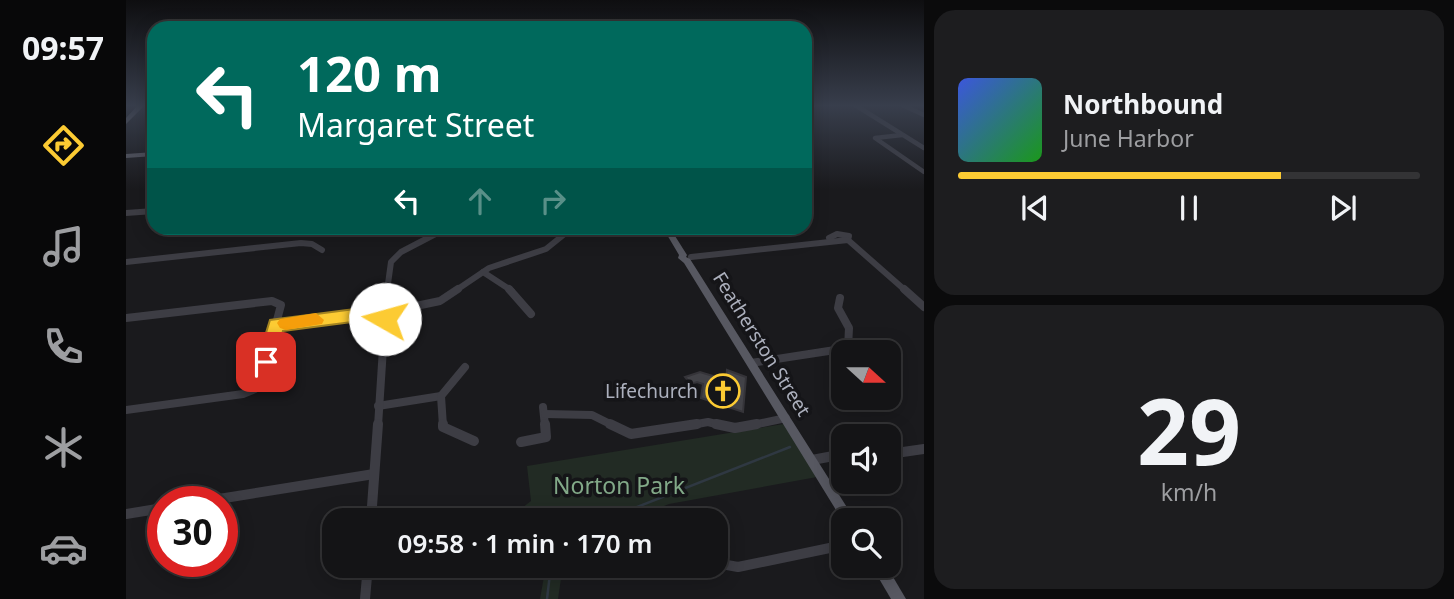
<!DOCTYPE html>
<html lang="en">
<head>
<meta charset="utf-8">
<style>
	:root { --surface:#141416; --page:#1d1d1f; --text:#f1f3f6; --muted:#9d9ea1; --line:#333335; --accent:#fccb33 }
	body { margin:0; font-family:"Noto Sans",sans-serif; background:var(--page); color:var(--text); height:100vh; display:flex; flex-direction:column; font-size:26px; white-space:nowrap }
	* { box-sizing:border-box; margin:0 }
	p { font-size:23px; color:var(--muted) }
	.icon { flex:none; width:38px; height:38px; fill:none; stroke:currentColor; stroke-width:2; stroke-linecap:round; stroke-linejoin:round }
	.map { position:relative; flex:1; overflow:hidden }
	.side { display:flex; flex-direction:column; gap:10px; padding:10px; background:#0b0b0c; width:530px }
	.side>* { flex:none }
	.hud { position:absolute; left:21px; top:21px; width:665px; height:214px; border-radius:21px; box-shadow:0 4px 18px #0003,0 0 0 2px var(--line); background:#00695c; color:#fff; overflow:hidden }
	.needle { width:46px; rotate:111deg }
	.fabs { position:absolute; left:705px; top:340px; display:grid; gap:14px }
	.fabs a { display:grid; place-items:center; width:70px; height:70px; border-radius:14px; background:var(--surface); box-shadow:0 4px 18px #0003,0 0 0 2px var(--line); font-size:35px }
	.speed { position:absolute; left:21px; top:486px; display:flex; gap:14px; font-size:35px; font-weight:700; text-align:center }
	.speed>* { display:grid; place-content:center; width:91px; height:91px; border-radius:50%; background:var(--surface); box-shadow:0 4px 18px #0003,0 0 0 2px var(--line); line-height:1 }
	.speed .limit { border:10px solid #d22; background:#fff; color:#111 }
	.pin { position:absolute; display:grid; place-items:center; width:60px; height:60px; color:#fff; margin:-30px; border-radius:14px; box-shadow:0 4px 10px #0006 }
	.me { position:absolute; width:77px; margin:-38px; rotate:277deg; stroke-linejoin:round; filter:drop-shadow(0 0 5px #0008) }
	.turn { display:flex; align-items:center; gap:24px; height:147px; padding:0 35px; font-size:32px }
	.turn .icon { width:91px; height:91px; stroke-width:2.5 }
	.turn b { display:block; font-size:49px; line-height:60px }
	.lanes { display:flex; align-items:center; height:66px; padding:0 35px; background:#0003; justify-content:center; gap:35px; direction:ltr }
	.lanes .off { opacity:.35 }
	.side .tile { flex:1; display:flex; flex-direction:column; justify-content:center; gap:10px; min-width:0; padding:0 24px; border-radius:21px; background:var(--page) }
	.side .dial { align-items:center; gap:0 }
	.dial b { font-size:91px; line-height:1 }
	.song { display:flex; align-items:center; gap:21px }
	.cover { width:84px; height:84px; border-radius:10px; background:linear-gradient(135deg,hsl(230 70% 55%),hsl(120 70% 35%)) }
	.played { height:7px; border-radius:4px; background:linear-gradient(90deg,var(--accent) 70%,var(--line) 70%) }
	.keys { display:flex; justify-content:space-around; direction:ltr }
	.trip { position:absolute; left:196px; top:508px; width:406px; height:70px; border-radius:21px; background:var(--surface); box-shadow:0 4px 18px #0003,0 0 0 2px var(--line); font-weight:600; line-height:70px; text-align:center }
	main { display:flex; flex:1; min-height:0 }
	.tabs { display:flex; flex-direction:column; width:126px; justify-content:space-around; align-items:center; background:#080809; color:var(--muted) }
	.tabs .icon { width:49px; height:49px }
	.tabs .on { color:var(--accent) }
	.tabs b { font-size:32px; color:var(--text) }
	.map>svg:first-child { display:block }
</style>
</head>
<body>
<main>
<nav class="tabs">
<b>09:57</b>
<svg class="icon on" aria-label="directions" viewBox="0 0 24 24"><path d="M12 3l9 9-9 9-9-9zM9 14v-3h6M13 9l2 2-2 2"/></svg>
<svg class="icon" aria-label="music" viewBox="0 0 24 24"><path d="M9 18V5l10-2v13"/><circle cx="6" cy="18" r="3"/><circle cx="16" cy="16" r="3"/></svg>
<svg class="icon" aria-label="phone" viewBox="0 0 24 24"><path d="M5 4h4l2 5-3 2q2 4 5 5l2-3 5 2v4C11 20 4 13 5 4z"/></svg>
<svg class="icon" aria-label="climate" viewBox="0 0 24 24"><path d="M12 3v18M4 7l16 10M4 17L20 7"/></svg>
<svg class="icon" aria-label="car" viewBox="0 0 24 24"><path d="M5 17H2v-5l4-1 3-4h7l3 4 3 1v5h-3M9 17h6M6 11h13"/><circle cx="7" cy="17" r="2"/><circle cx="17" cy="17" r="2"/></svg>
</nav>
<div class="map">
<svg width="798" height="599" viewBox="0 0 798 599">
	<rect width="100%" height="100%" fill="#1a1a1d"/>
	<!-- green -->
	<g fill="#222b24">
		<path d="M658,424L691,477L543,504L503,520H398L396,508L405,501L401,466Z"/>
		<path d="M420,565H437L432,599H414Z"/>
	</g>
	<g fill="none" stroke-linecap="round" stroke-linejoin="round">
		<!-- stream -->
		<g stroke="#2f3842" stroke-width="2.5">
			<path d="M478,520L664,447"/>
			<path d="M421,599L425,565"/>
		</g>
	</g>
	<!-- building -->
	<path fill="#424247" stroke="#353439" stroke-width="2" d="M601,370L620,377L617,412L575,398L577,384L571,382L565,384L559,377L574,372L600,380Z"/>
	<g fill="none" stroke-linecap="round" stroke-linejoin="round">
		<!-- minor-far3 -->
		<g stroke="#3d3d44" stroke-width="4.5">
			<path d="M729,105L798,148"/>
			<path d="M776,105L798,115"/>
			<path d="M776,135L749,138L798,172"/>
		</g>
		<!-- minor-far2 -->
		<g stroke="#3d3d44" stroke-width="6">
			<path d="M0,213L28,211"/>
			<path d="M703,238L711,234L723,236L722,240"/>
			<path d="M565,257L722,240L780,291"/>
			<path d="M0,262L175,243L186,244L196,250"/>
			<path d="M357,272L386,291"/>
			<path d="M261,291L265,262L275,252L321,228"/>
			<path d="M329,291L363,268L420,249L446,228"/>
		</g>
		<!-- minor-far1 -->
		<g stroke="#3d3d44" stroke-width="8">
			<path d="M383,289L405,314"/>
			<path d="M778,289L798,307"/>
			<path d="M259,306L261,289"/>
			<path d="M266,311L314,301L332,289"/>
			<path d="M0,318L146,301L155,305L135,380L129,389L117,394L0,410"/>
			<path d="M150,325L252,313"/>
			<path d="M625,363L722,348L723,328L712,308L714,298"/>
			<path d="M252,406L315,396"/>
			<path d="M417,407L419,426"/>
			<path d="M419,414L466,415L488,426"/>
			<path d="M252,426L259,317"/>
			<path d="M317,426L315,396L339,367"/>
			<path d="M560,426L582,422L598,426"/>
			<path d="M622,426L660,418"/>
		</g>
		<!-- minor -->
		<g stroke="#3d3d44" stroke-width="10">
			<path d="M317,424V427L348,441"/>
			<path d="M484,424L505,434L571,424"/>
			<path d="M590,424L609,428L631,424"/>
			<path d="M395,442L420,437L419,424"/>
			<path d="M763,454L798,449"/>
			<path d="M686,460L718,454"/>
			<path d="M74,502L248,474"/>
			<path d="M0,514L37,508"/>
			<path d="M245,520L252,424"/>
			<path d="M590,563L612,567L718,545"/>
			<path d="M239,599L242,565"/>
		</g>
		<!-- major -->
		<g fill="#575861" fill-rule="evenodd">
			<path d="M679,105H696L679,109Z"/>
			<path d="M28,152V156L0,158V154Z"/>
			<path d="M537,228H544L561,255L560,257L564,259L729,520H718V523L558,263L552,258L553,255Z"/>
			<path d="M745,565H760L780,599H765Z"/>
		</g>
		<!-- highway -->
		<path fill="#676973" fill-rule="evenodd" d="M12,105H19L0,124V118Z"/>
	</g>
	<!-- sky -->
	<linearGradient id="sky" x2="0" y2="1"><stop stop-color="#0e0e10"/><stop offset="0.56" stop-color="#383e4c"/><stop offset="1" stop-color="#383e4c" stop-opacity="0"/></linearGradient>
	<rect width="798" height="189" fill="url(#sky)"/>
	<!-- route -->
	<path fill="#fccb33" stroke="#a48421" stroke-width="2" d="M252,306L258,308L267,319L265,323L259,325L249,319L157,331L147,367L140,369L134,367L131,362L144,320Z"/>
	<!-- slow -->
	<path fill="#f59e0b" d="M190,313L198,320L196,324L160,330L154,328L151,323L154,319Z"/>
	<!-- icons -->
	<defs>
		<symbol id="church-ring" viewBox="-11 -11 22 22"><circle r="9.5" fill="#151518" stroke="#fccb33" stroke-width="1.5"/><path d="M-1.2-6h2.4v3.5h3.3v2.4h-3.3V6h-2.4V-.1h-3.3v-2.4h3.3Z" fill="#fccb33"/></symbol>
	</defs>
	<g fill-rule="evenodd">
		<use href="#church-ring" x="578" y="372" width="38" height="38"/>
	</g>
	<g text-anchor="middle" stroke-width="7" stroke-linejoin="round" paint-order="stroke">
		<!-- street labels -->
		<g font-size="19" fill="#acb0bd" stroke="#151518">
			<text transform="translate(636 344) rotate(58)" y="7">Featherston Street</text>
		</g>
		<!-- poi labels -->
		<g font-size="19" fill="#acb0bd" stroke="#151518" text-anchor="end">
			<text x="572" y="398">Lifechurch</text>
		</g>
		<!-- near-park labels -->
		<g font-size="23" fill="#82a988" stroke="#151518">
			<text x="493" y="494">Norton Park</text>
		</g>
	</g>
</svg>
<div class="fabs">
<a><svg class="needle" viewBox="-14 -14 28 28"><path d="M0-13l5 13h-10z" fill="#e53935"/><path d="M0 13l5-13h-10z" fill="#9d9ea1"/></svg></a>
<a><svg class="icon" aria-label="sound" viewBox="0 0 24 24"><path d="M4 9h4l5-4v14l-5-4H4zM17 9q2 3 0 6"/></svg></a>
<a><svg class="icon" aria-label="search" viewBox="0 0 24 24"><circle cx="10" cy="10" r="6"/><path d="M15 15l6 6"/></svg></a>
</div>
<div class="speed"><div class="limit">30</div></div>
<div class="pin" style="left:140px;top:362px;background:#d93025"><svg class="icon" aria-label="arrive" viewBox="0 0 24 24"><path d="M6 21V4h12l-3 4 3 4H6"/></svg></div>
<svg class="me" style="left:259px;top:319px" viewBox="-20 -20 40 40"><circle r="19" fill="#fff"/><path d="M0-13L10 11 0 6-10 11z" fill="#fccb33"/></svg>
<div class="trip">09:58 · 1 min · 170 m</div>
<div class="hud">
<div class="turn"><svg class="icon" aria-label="left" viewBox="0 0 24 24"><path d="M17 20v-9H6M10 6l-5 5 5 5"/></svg><div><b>120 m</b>Margaret Street</div></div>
<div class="lanes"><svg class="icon" aria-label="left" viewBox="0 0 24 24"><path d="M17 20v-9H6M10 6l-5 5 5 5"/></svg><svg class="icon off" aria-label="ahead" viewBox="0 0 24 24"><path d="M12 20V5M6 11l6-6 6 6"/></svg><svg class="icon off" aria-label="right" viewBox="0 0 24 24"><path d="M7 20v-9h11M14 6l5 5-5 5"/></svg></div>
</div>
</div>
<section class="side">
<div class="tile">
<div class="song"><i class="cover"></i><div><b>Northbound</b><p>June Harbor</p></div></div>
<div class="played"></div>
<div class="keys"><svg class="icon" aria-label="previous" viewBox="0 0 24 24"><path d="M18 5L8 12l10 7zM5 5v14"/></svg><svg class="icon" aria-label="pause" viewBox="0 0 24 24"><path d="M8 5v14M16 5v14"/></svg><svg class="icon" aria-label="next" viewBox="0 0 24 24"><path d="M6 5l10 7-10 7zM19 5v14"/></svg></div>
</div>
<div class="tile dial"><b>29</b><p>km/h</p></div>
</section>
</main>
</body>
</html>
